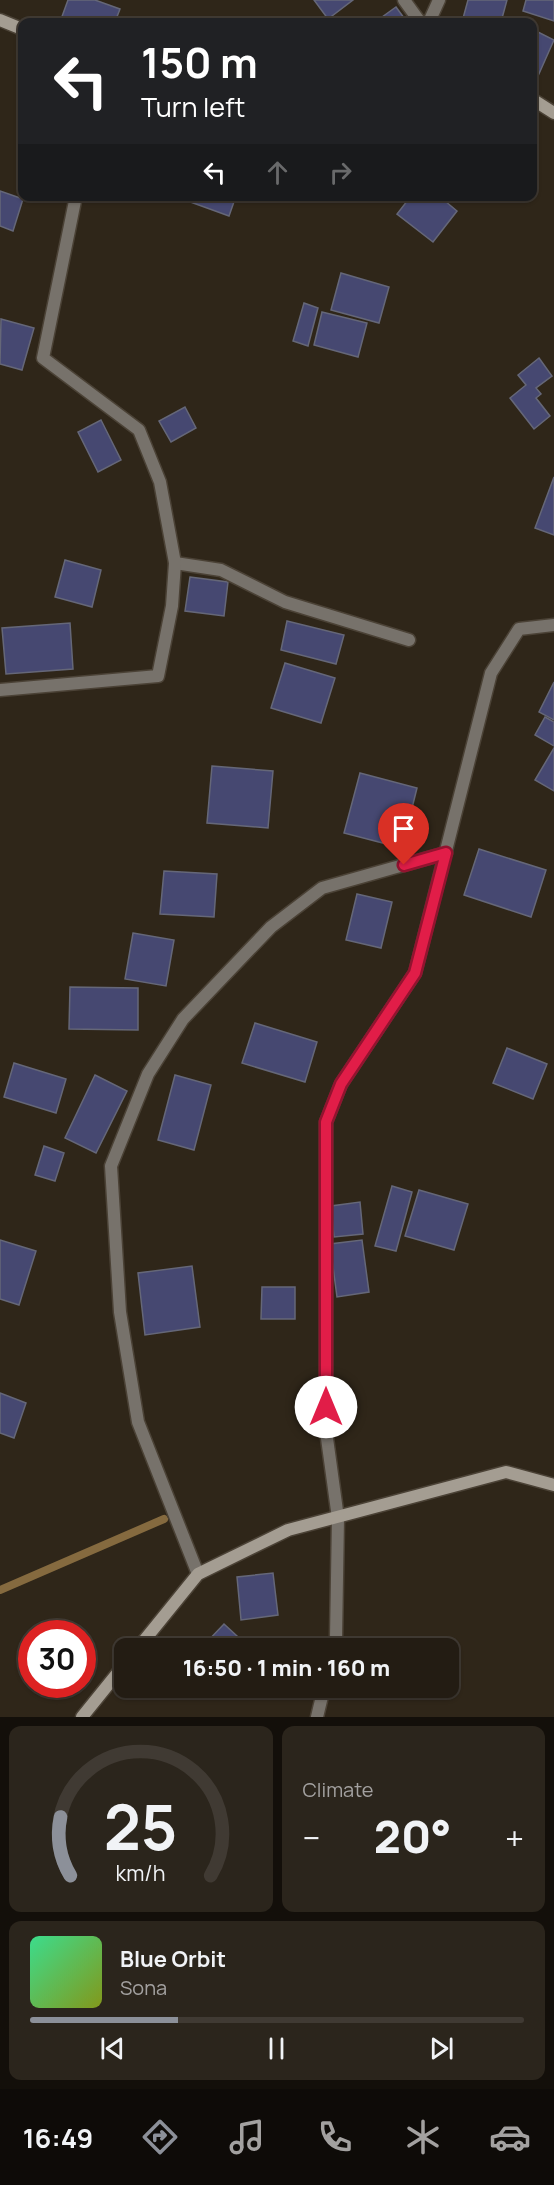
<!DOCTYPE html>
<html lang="en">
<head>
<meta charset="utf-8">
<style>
	:root { --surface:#231c13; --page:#2b251c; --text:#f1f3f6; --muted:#a3a1a0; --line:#403a33; --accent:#8c9099 }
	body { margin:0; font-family:Manrope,sans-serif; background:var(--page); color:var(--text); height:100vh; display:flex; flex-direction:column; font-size:22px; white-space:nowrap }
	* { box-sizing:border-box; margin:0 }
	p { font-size:20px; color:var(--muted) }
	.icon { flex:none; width:33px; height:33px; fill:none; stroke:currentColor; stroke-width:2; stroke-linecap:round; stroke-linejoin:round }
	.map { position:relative; height:1717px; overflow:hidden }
	.panel { display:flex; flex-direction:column; gap:9px; padding:9px; background:#130f0a; flex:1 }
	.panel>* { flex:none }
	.guide { position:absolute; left:18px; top:18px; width:519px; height:183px; border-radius:12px; box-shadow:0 2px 4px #0004,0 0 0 2px var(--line); background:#202124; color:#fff; overflow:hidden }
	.speed { position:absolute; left:18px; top:1620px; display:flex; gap:12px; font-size:30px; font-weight:700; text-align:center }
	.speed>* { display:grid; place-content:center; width:78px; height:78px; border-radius:50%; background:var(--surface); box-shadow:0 2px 4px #0004,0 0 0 2px var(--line); line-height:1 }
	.speed .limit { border:9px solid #d22; background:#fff; color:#111 }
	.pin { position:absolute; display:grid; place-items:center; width:51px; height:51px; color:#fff; margin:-62px -26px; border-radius:50% 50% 50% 0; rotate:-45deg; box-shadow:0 0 6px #0007 }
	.pin .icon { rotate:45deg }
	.me { position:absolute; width:66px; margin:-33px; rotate:0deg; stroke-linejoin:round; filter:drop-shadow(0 0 4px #0008) }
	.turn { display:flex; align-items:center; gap:21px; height:126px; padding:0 24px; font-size:27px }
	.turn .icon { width:78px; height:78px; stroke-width:2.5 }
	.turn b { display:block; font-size:42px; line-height:51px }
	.lanes { display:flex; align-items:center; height:57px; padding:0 24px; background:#0003; justify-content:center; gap:30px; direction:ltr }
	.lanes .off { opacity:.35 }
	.big { font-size:45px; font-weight:800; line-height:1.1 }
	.panel .tile { flex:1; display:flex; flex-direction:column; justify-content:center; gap:9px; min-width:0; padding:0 21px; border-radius:12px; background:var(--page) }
	.panel .dial { align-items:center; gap:0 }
	.dial svg { height:156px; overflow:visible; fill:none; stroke:var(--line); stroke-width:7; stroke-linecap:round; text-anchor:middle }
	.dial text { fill:var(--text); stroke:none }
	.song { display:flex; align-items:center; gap:18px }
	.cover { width:72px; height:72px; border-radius:9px; background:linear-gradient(135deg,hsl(150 70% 55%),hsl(70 70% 35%)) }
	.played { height:6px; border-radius:3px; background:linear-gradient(90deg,var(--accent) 30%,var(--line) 30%) }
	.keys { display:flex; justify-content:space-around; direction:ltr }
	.heat { display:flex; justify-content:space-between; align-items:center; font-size:33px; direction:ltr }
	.panel .tiles { flex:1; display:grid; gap:9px; grid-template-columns:1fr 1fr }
	.tile:last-child { grid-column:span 2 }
	.trip { position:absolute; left:114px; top:1638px; width:345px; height:60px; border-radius:12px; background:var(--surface); box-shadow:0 2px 4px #0004,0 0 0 2px var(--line); font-weight:800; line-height:60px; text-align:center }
	.tab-bar { display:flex; height:96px; justify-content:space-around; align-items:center; background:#0e0b08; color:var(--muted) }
	.tab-bar .icon { width:42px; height:42px }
	.tab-bar .active { color:var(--accent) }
	.tab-bar b { font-size:27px; color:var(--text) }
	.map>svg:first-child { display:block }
</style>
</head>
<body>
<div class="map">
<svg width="554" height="1717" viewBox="0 0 554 1717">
	<rect width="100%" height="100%" fill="#2f2619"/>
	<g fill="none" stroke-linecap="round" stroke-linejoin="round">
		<!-- stream -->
		<path stroke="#856a3f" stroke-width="8" d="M0,1590L164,1519"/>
	</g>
	<!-- building -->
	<g fill="#464871" stroke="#656778" stroke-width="1.5">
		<path d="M68,0H95L120,9L115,22H60Z"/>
		<path d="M314,0H353L328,19Z"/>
		<path d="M468,0H507L501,22H462Z"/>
		<path d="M526,0H554V21L523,11Z"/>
		<path d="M396,7L407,22H379L378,20Z"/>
		<path d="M532,29L554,40L534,85L532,84Z"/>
		<path d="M0,191L23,199L13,231L0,226Z"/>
		<path d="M174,196H236L229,216Z"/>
		<path d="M411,196H439L457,211L433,242L397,214Z"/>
		<path d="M341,273L389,287L379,323L331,310Z"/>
		<path d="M304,303L318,308L308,346L293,341Z"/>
		<path d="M322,312L367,323L358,357L314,345Z"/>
		<path d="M1,319L34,328L22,370L0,364Z"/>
		<path d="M539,358L552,376L536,388L541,394L536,398L550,416L534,429L510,398L526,385L518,375Z"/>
		<path d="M185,407L196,428L171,442L159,421Z"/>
		<path d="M101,420L121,460L98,472L78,432Z"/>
		<path d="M554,477V535L535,528Z"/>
		<path d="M65,560L101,570L92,607L55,597Z"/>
		<path d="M190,577L228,582L224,616L185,611Z"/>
		<path d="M287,621L344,635L336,664L281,650Z"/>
		<path d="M70,623L73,669L6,674L2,628Z"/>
		<path d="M285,663L335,678L321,723L271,708Z"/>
		<path d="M554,682V720L539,712Z"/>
		<path d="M545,717L554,722V746L535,735Z"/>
		<path d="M554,748V791L535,780Z"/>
		<path d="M212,766L273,771L268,828L207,823Z"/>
		<path d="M360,773L417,788L402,848L344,833Z"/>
		<path d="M479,849L546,870L531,917L464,895Z"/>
		<path d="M164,871L217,874L214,917L160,914Z"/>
		<path d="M357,894L392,902L381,948L346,940Z"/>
		<path d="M133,933L174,940L166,986L125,979Z"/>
		<path d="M70,987L138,988V1030L69,1029Z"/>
		<path d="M255,1023L317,1042L305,1082L242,1063Z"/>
		<path d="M507,1048L547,1064L533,1099L493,1083Z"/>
		<path d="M14,1063L66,1079L56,1113L4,1097Z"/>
		<path d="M95,1075L127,1091L96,1153L65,1138Z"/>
		<path d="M175,1075L211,1085L194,1150L158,1140Z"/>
		<path d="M44,1146L64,1153L55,1181L35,1175Z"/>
		<path d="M392,1186L412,1192L396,1251L375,1246Z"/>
		<path d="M419,1190L468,1204L454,1250L405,1236Z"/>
		<path d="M360,1202L363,1234L334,1237L331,1206Z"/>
		<path d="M0,1240L36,1251L19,1305L0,1299Z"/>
		<path d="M362,1240L369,1292L337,1297L330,1244Z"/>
		<path d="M192,1266L200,1327L145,1335L138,1273Z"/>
		<path d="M262,1287H295V1319H261Z"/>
		<path d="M0,1393L26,1403L14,1438L0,1433Z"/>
		<path d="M273,1573L278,1615L241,1620L237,1577Z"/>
		<path d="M224,1624L250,1648H207L204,1645Z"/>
	</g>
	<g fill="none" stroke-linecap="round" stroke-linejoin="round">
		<defs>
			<g id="street">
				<path d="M404,0L420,22"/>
				<path d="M429,22L439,0"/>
				<path d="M175,563L221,570L285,602L409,640"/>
				<path d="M0,690L158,676L172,606L175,563L160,482L139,430L43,358L76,196"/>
				<path d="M198,1574L138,1422L120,1312L111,1166L148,1074L183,1019L271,927L322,888L446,853"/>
				<path d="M334,1648L336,1638L338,1518L326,1431V1122L341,1084L415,973L491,673L519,629L554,625"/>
				<path d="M317,1717L324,1688"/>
			</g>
			<g id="secondary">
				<path d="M0,20L22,29"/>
				<path d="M532,99L554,113"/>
				<path d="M138,1648L198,1574L288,1530L506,1472L554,1485"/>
				<path d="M82,1717L124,1665"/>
			</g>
		</defs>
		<!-- street casing -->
		<use href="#street" stroke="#4b4236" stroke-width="15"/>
		<!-- secondary casing -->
		<use href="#secondary" stroke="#4b4236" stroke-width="15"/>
		<!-- street -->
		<use href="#street" stroke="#77726b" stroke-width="12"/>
		<!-- secondary -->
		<use href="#secondary" stroke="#a49d92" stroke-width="12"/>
	</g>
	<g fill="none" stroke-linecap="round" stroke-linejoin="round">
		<defs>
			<path id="route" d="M326,1407V1122L341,1084L415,973L446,853L404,865"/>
		</defs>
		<!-- route casing -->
		<use href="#route" stroke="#92132f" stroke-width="15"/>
		<!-- route -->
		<use href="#route" stroke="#e11d48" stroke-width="10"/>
	</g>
</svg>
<div class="speed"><div class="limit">30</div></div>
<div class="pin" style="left:404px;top:865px;background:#d93025"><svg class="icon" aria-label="arrive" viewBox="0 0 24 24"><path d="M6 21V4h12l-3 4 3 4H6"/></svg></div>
<svg class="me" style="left:326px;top:1407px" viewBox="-20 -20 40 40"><circle r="19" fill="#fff"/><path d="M0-13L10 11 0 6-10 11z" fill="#e11d48"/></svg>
<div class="trip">16:50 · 1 min · 160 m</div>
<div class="guide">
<div class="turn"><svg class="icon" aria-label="left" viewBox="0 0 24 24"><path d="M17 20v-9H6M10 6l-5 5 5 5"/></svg><div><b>150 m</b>Turn left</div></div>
<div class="lanes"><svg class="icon" aria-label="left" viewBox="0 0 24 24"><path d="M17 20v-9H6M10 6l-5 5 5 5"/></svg><svg class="icon off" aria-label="ahead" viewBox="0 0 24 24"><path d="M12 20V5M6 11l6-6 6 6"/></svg><svg class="icon off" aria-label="right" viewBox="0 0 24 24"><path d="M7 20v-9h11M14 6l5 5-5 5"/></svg></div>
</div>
</div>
<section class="panel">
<div class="tiles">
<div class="tile dial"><svg viewBox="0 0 100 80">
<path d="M14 69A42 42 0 1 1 86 69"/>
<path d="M14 69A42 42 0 0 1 9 39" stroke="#8c9099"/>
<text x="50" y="56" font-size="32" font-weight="700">25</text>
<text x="50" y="72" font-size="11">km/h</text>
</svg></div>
<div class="tile"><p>Climate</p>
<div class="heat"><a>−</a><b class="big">20°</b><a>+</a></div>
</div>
<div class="tile">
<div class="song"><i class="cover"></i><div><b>Blue Orbit</b><p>Sona</p></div></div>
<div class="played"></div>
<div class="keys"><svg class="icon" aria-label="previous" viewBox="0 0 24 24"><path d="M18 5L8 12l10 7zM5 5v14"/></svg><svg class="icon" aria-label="pause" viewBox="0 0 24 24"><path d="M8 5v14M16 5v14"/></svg><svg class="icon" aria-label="next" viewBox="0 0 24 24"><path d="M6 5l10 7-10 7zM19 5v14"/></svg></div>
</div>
</div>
</section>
<nav class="tab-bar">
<b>16:49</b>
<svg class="icon active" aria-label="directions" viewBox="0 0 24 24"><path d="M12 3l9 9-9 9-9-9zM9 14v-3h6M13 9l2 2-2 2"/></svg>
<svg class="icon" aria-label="music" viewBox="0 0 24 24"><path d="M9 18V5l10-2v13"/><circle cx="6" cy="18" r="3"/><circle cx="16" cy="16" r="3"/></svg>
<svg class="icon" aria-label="phone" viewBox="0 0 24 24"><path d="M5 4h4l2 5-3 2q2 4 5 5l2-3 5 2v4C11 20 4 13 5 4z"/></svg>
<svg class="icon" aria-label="climate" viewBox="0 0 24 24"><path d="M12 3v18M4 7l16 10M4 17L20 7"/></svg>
<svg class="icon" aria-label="car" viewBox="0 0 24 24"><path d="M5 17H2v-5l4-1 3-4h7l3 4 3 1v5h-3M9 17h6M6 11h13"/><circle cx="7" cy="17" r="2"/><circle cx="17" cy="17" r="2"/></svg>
</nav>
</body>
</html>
